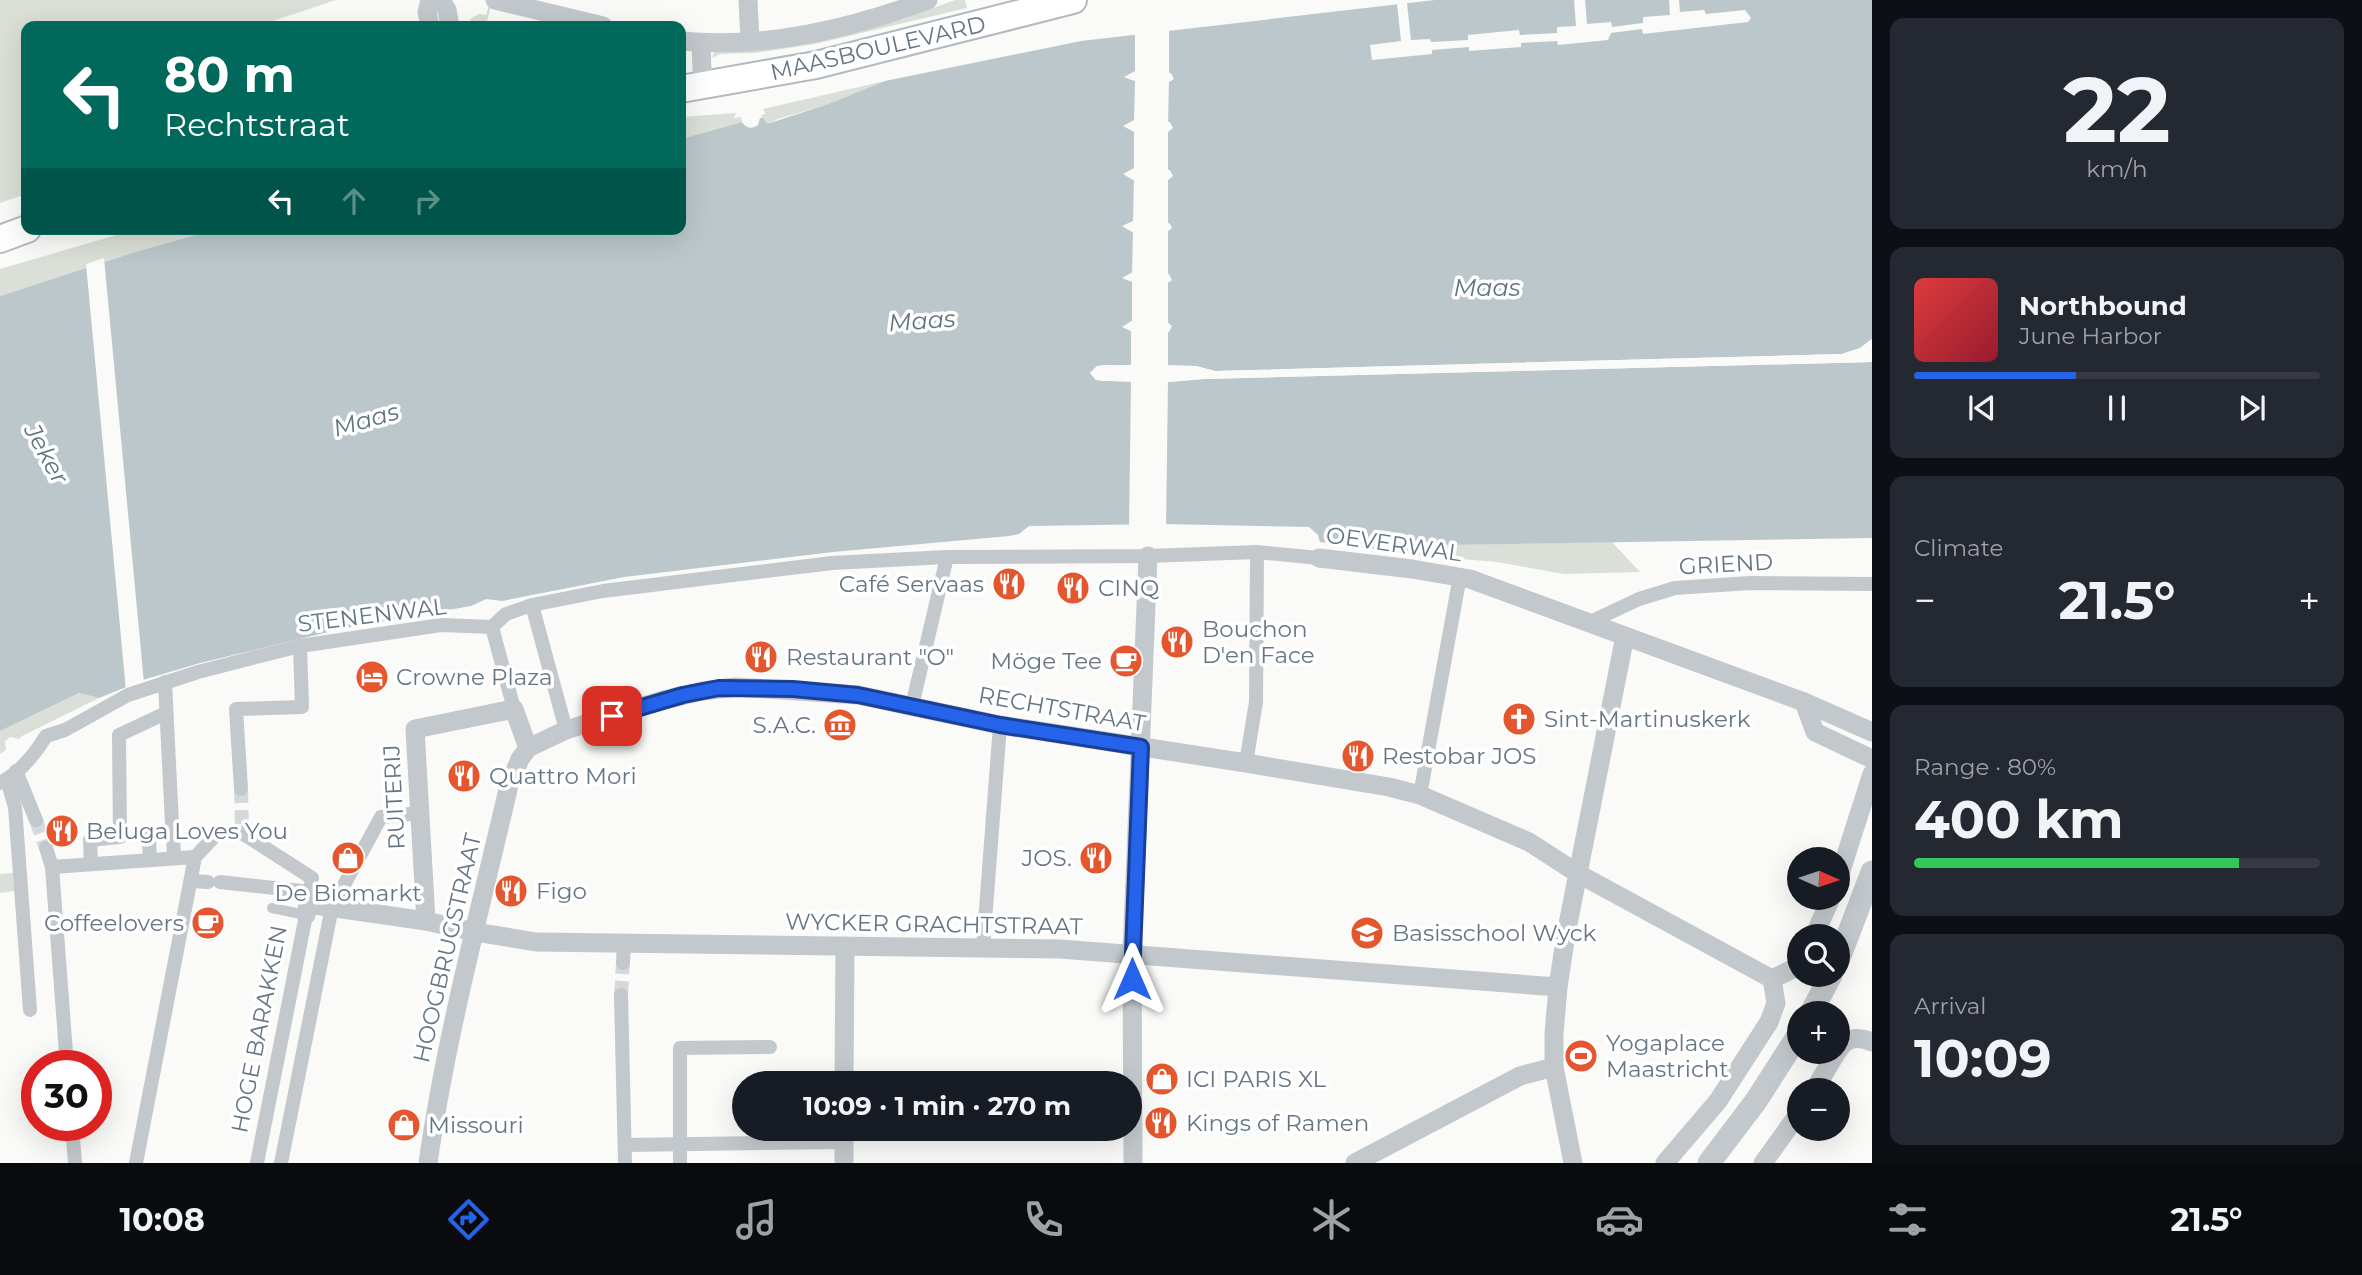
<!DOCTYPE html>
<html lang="en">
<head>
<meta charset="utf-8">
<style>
	:root { --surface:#171b24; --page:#242831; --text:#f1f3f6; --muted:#9ea1a6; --line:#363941; --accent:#2563eb }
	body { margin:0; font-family:Montserrat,sans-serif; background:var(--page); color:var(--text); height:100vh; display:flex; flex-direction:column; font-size:26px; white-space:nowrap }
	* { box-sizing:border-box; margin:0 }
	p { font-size:23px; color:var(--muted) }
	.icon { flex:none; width:38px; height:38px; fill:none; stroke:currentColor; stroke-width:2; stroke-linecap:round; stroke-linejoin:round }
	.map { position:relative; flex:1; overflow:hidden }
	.drawer { display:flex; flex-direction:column; gap:18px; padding:18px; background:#0d0f14; width:490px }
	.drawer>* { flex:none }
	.hud { position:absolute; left:21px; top:21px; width:665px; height:214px; border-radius:14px; box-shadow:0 7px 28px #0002; background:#00695c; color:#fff; overflow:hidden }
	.needle { width:46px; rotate:93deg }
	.fabs { position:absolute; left:1787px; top:847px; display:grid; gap:14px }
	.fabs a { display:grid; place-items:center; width:63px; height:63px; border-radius:50%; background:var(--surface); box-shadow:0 7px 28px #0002; font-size:35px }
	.speed { position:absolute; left:21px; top:1050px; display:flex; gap:14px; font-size:35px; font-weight:700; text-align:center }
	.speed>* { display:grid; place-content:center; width:91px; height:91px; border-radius:50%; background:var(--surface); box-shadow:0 7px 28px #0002; line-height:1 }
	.speed .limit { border:10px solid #d22; background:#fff; color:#111 }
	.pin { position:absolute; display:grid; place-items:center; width:60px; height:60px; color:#fff; margin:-30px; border-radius:14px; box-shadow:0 4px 10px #0006 }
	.me { position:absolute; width:77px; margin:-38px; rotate:0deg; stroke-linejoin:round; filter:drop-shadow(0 0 5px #0008) }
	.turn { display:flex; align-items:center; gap:24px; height:147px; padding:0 28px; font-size:32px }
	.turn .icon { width:91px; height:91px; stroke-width:2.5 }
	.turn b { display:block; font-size:49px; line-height:60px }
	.lanes { display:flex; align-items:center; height:66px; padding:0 28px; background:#0003; justify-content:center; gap:35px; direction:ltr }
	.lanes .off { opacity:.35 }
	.big { font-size:52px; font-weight:700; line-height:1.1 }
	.drawer .widget { flex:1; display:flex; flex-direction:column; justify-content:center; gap:10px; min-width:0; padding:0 24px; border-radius:14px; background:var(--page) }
	.drawer .dial { align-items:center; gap:0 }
	.dial b { font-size:91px; line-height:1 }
	.song { display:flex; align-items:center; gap:21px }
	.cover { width:84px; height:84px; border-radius:10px; background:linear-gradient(135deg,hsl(0 70% 55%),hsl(350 70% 35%)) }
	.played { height:7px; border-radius:4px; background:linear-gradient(90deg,var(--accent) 40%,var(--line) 40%) }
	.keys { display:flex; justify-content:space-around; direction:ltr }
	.heat { display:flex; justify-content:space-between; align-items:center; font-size:38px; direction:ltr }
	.charge { height:10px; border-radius:5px; background:linear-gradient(90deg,#34c759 80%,var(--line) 0) }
	.trip { position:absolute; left:732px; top:1071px; width:410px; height:70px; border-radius:35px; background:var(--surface); box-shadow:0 7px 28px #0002; font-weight:700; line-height:70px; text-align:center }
	.menu { display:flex; height:112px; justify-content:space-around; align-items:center; background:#090b0e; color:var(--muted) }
	.menu .icon { width:49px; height:49px }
	.menu .on { color:var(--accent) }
	.menu b { font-size:32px; color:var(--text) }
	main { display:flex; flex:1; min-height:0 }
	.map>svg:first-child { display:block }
</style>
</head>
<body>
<main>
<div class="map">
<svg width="1872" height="1163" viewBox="0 0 1872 1163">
	<rect width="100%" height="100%" fill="#fafaf8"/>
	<!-- green -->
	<g fill="#dadfd7">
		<path d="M0,0H336L267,23V26H26V194L0,203Z"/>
		<path d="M955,0H965L967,8L815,44L755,53L721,54L712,58L715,49L822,38L903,19Z"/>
		<path d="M489,5L491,6L486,25L490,26H471L470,19L479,14L486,15Z"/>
		<path d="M885,81L831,103L778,119L766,125L761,115L765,114L763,109Z"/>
		<path d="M736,113L734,118L741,117L742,122L681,139V117Z"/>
		<path d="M137,229H217L135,252L0,296V269Z"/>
		<path d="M1612,542L1640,572L1564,574L1497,562L1427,556L1445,545Z"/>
		<path d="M79,693L99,698L22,736L19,739L10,737L5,741L6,750L0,754V731Z"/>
		<path d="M13,873L14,891L0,893V874Z"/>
	</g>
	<!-- water -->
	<path fill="#bbc7cb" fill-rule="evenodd" d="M1435,0H1872V339L1860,348L1842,354L1215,371L1196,366L1105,365L1097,366L1090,373L1096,380L1104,381L1168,382L1204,379L1872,362V538L1446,545L1427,556L1320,542L1318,535L1309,527L1163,524L1029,526L1019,534L1009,536L833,552L624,577L502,601L486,599L471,606L345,628L200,663L146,679L99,698L79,693L0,731V296L135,252L217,229H681V139L742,122C746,129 752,129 758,125L760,118H763L767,124L831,103L885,81L1081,41ZM1135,71L1171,73L1174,79C1164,88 1135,83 1124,77ZM1134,120L1170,122L1173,128L1168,132H1134L1123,126ZM1134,168L1170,170L1173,176L1167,181L1133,180L1123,174ZM1133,221L1167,222L1170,224L1172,228L1166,233L1132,232L1122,226ZM1133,272L1169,274L1172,280C1163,289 1133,284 1122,278ZM1133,320L1167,322L1172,326L1169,332H1133L1122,327Z"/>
	<!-- pier -->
	<g fill="#fafaf8" fill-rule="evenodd">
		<path d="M1574,0H1585L1587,24L1611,22L1612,27L1643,23V17L1670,15L1669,0H1679L1680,12L1704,10L1706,14L1745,10L1751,18L1748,22L1643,34L1642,29L1611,33L1608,40L1558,45L1557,41L1521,43V47L1469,51V47L1432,50V54L1372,60L1370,45L1401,41L1397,4L1407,3L1411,40L1430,39L1431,42L1468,40V35L1519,30L1520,35L1557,33V27L1576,26Z"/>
		<path d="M1169,28V76L1135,75V31Z"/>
		<path d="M1135,79L1169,80L1168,125L1134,124Z"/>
		<path d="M1134,128L1168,129V174L1134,172Z"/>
		<path d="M1134,176L1168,177V227L1133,224Z"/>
		<path d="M1168,228V277L1132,276L1133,229Z"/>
		<path d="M104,258L144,683L126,691L86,264Z"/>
		<path d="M1132,279L1168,280V326L1132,325Z"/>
		<path d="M1131,327L1168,329V365L1196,366L1215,371L1842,354L1860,348L1872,339V344L1862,351L1842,358L1378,371L1872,359V362L1204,379L1168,382L1166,528L1129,529L1131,382L1096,380L1090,373L1097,366L1131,365ZM1105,368L1196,369L1214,375L1168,379L1131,378H1104L1098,377L1095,373L1099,369Z"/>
	</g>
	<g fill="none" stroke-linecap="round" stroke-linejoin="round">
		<!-- pedestrian-tunnel -->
		<g stroke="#d5d9db" stroke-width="14" stroke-dasharray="14 7" stroke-linecap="butt">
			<path d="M241,789L242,829"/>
			<path d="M36,820L46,848"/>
			<path d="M621,995L623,963"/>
		</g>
		<defs>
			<g id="secondary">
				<path d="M681,89L816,65L1073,0"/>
				<path d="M0,239L27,229"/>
			</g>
		</defs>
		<!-- secondary casing -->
		<use href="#secondary" stroke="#b3babf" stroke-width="30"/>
		<!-- service -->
		<path stroke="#c3c8cc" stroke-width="10" d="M272,908L306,915"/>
		<!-- pedestrian -->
		<g stroke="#c3c8cc" stroke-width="14">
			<path d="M532,605L566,730"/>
			<path d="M1588,623L1639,599L1675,588L1750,583L1872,584"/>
			<path d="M492,627L514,709"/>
			<path d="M165,682L172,824"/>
			<path d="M912,706L947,557"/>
			<path d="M1246,763L1256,702L1257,552"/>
			<path d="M16,771L36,820"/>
			<path d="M7,780L15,807L30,1010"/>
			<path d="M0,783C20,773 35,754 46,736L65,730L128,695L198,672L264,655L300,646L441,625L492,627L506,614L532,605L603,591L832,563L947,557L1148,556L1257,552L1319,558"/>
			<path d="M241,789L236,709L302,707L300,646"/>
			<path d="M1420,795L1460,576"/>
			<path d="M173,836L174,858"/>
			<path d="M149,838L150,860"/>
			<path d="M46,848L52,867L67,1066"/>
			<path d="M91,864L90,840L120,837L119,735L166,713"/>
			<path d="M52,867L195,857"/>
			<path d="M191,881L208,882"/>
			<path d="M220,882L338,895"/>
			<path d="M983,948L1000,725"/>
			<path d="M623,963L624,945"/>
			<path d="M621,995L625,1163"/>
			<path d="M72,1125L75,1163"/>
			<path d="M625,1145L844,1142"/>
			<path d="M136,1163L195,857L216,835L242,833L312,878L308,904"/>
			<path d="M257,1163L306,915"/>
			<path d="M281,1163L332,907L381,817L420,813"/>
			<path d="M680,1163V1048L770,1047"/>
		</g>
		<!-- minor -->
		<g stroke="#c3c8cc" stroke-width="19">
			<path d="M441,0L447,10L450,26"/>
			<path d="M495,0L603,26"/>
			<path d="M748,0L750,42"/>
			<path d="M430,26L427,12L430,0"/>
			<path d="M681,41C766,49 849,29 928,0"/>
			<path d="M701,43L702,70"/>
			<path d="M1319,558L1412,569L1470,579L1804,702L1872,732"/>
			<path d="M1804,702L1815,732L1872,759"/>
			<path d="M1838,880L1872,774"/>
			<path d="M306,915L308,904L426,921L475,932L536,942L1060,949L1558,987"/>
			<path d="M426,921L415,729L514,709L528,748"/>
			<path d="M1814,936L1831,898"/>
			<path d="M1772,979L1799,966"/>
			<path d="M1838,1051C1846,1037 1858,1036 1872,1042"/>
			<path d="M844,1083L845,946"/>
			<path d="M1814,1090L1837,1052"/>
			<path d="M428,1163C446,1036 480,911 509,785L520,759L528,748L566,730L663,700L702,691L735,687L858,695L1000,725L1246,763L1389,787L1420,795L1529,842L1577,873L1772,979"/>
			<path d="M844,1163V1129"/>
			<path d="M1133,1163L1132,953L1148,556"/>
			<path d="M1355,1163L1520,1076L1554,1067"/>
			<path d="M1573,1163L1554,1067V1034L1558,987L1566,934L1625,636"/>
			<path d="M1665,1163L1718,1101L1769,1022L1776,1003L1772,979"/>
			<path d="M1763,1163L1799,1113"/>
		</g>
		<!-- tertiary -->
		<g stroke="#c3c8cc" stroke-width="23">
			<path d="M1838,961L1872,872"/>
			<path d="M1811,1013L1831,975"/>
			<path d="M1709,1163L1756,1101L1799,1034"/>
		</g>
		<!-- secondary -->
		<use href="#secondary" stroke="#fff" stroke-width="26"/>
	</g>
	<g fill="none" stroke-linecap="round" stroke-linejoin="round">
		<defs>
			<path id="route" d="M612,716L683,695L719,688L793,689L858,695L1000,725L1141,747L1132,979"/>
		</defs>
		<!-- route casing -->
		<use href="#route" stroke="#184099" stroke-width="18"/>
		<!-- route -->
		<use href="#route" stroke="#2563eb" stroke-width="12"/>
	</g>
	<!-- icons -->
	<defs>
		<symbol id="restaurant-disc" viewBox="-11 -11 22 22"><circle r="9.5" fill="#e4572e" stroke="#fff"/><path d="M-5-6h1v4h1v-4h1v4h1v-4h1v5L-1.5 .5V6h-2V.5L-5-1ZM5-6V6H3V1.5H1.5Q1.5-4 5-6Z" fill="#fff"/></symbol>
		<symbol id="cafe-disc" viewBox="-11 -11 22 22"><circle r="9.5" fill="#e4572e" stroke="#fff"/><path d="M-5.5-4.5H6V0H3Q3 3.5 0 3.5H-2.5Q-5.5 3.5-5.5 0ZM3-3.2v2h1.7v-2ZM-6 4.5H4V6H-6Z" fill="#fff"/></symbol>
		<symbol id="hotel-disc" viewBox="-11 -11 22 22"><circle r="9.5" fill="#e4572e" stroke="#fff"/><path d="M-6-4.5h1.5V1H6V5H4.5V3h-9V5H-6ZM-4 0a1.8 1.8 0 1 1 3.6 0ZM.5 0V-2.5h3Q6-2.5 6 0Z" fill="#fff"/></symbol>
		<symbol id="church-disc" viewBox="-11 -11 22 22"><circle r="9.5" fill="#e4572e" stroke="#fff"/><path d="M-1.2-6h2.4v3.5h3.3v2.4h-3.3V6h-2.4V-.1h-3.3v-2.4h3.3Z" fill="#fff"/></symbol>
		<symbol id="museum-disc" viewBox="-11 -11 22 22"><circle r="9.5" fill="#e4572e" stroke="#fff"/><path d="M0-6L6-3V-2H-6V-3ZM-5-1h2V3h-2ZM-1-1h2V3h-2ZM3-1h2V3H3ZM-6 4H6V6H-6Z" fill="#fff"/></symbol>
		<symbol id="shop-disc" viewBox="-11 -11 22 22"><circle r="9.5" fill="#e4572e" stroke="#fff"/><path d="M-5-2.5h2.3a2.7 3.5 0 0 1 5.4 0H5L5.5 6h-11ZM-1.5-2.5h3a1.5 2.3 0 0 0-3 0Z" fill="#fff"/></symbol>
		<symbol id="school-disc" viewBox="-11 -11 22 22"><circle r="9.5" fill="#e4572e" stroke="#fff"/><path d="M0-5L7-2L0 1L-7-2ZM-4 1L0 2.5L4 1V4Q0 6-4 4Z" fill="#fff"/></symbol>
		<symbol id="stadium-disc" viewBox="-11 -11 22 22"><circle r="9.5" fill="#e4572e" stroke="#fff"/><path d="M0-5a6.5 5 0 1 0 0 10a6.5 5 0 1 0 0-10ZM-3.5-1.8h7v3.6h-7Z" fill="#fff"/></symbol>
	</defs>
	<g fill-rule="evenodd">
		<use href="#restaurant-disc" x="990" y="565" width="38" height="38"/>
		<use href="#restaurant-disc" x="1054" y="569" width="38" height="38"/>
		<use href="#restaurant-disc" x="1158" y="623" width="38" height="38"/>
		<use href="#restaurant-disc" x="742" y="638" width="38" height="38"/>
		<use href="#cafe-disc" x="1107" y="642" width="38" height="38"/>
		<use href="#hotel-disc" x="353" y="658" width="38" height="38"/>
		<use href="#church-disc" x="1500" y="700" width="38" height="38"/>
		<use href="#museum-disc" x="821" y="706" width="38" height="38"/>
		<use href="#restaurant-disc" x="1339" y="737" width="38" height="38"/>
		<use href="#restaurant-disc" x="445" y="757" width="38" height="38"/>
		<use href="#restaurant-disc" x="43" y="812" width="38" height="38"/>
		<use href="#shop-disc" x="329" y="839" width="38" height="38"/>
		<use href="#restaurant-disc" x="1077" y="839" width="38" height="38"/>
		<use href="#restaurant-disc" x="492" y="872" width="38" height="38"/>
		<use href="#cafe-disc" x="189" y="904" width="38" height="38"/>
		<use href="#school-disc" x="1348" y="914" width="38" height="38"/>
		<use href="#stadium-disc" x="1562" y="1037" width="38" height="38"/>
		<use href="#shop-disc" x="1143" y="1060" width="38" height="38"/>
		<use href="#restaurant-disc" x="1142" y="1104" width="38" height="38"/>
		<use href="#shop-disc" x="385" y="1106" width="38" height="38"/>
	</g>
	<g text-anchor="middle" stroke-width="7" stroke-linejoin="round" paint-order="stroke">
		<!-- street labels -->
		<g font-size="23" fill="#657683" stroke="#fff">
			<text transform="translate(878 48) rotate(-13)" y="8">MAASBOULEVARD</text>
			<text transform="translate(1394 544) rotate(8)" y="8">OEVERWAL</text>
			<text transform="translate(1726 564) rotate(-3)" y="8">GRIEND</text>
			<text transform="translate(372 615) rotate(-7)" y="8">STENENWAL</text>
			<text transform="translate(1062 709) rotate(10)" y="8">RECHTSTRAAT</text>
			<text transform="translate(394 797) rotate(-93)" y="8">RUITERIJ</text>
			<text transform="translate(934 924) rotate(1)" y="8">WYCKER GRACHTSTRAAT</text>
			<text transform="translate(447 948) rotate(-77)" y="8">HOOGBRUGSTRAAT</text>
			<text transform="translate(259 1029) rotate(-79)" y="8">HOGE BARAKKEN</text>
		</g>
		<!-- poi labels -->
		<g font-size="23" fill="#657683" stroke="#fff" text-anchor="start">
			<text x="984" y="592" text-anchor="end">Café Servaas</text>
			<text x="1098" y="596">CINQ</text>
			<text x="1202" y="637">Bouchon<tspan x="1202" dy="26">D'en Face</tspan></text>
			<text x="786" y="665">Restaurant "O"</text>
			<text x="1102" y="669" text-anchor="end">Möge Tee</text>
			<text x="396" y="685">Crowne Plaza</text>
			<text x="1544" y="727">Sint-Martinuskerk</text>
			<text x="816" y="733" text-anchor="end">S.A.C.</text>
			<text x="1382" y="764">Restobar JOS</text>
			<text x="489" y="784">Quattro Mori</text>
			<text x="86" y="839">Beluga Loves You</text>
			<text x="1072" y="866" text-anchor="end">JOS.</text>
			<text x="536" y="899">Figo</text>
			<text x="348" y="901" text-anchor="middle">De Biomarkt</text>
			<text x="184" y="931" text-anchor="end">Coffeelovers</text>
			<text x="1392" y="941">Basisschool Wyck</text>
			<text x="1606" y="1051">Yogaplace<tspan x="1606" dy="26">Maastricht</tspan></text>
			<text x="1186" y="1087">ICI PARIS XL</text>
			<text x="1186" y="1131">Kings of Ramen</text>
			<text x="428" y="1133">Missouri</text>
		</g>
		<!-- water labels -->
		<g font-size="24" font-style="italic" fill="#60757c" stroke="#fff">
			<text x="1487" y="296">Maas</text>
			<text transform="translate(922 321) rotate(-4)" y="8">Maas</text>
			<text transform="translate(366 420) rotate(-16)" y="8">Maas</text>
			<text transform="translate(46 454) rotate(61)" y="8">Jeker</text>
		</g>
	</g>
</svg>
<div class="fabs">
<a><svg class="needle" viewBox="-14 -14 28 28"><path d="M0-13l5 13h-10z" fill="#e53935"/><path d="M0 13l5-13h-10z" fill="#9ea1a6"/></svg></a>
<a><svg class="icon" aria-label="search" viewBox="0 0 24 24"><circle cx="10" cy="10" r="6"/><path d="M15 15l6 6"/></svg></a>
<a>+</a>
<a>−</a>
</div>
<div class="speed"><div class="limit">30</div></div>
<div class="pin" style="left:612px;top:716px;background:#d93025"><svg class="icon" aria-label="arrive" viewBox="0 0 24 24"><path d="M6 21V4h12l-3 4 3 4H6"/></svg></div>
<svg class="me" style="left:1132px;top:979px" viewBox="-20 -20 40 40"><path d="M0-17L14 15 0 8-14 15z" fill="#2563eb" stroke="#fff" stroke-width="4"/></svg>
<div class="trip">10:09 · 1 min · 270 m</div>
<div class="hud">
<div class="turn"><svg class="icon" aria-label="left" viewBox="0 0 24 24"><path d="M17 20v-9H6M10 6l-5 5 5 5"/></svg><div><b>80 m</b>Rechtstraat</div></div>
<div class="lanes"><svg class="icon" aria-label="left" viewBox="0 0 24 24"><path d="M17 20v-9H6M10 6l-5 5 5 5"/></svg><svg class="icon off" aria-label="ahead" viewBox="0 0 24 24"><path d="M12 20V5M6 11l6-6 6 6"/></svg><svg class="icon off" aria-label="right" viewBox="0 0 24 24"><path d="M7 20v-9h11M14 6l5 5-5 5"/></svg></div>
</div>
</div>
<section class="drawer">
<div class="widget dial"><b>22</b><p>km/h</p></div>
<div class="widget">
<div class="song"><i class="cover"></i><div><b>Northbound</b><p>June Harbor</p></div></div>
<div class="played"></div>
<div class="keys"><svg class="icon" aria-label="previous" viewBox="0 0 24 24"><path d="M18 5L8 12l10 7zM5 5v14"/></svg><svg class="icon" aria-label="pause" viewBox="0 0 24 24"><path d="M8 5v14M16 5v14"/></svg><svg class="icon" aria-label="next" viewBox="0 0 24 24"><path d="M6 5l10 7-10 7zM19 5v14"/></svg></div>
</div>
<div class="widget"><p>Climate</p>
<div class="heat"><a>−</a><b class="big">21.5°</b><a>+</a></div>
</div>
<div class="widget"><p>Range · 80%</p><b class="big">400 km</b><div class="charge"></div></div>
<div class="widget"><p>Arrival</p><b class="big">10:09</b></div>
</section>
</main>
<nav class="menu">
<b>10:08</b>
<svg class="icon on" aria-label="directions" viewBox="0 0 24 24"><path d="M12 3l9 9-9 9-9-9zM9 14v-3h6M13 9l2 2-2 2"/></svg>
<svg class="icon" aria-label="music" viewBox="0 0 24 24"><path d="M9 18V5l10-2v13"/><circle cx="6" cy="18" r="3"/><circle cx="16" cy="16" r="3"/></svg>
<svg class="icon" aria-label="phone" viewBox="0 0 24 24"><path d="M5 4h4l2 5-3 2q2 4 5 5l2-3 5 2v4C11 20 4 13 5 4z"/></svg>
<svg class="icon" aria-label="climate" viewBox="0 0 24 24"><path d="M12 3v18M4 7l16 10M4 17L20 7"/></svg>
<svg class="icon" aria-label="car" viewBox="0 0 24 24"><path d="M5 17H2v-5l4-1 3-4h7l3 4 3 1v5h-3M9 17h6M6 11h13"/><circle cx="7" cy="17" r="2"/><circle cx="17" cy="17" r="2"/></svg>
<svg class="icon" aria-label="filters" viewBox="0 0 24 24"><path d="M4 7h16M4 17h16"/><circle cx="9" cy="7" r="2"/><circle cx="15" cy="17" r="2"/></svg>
<b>21.5°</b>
</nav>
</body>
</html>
